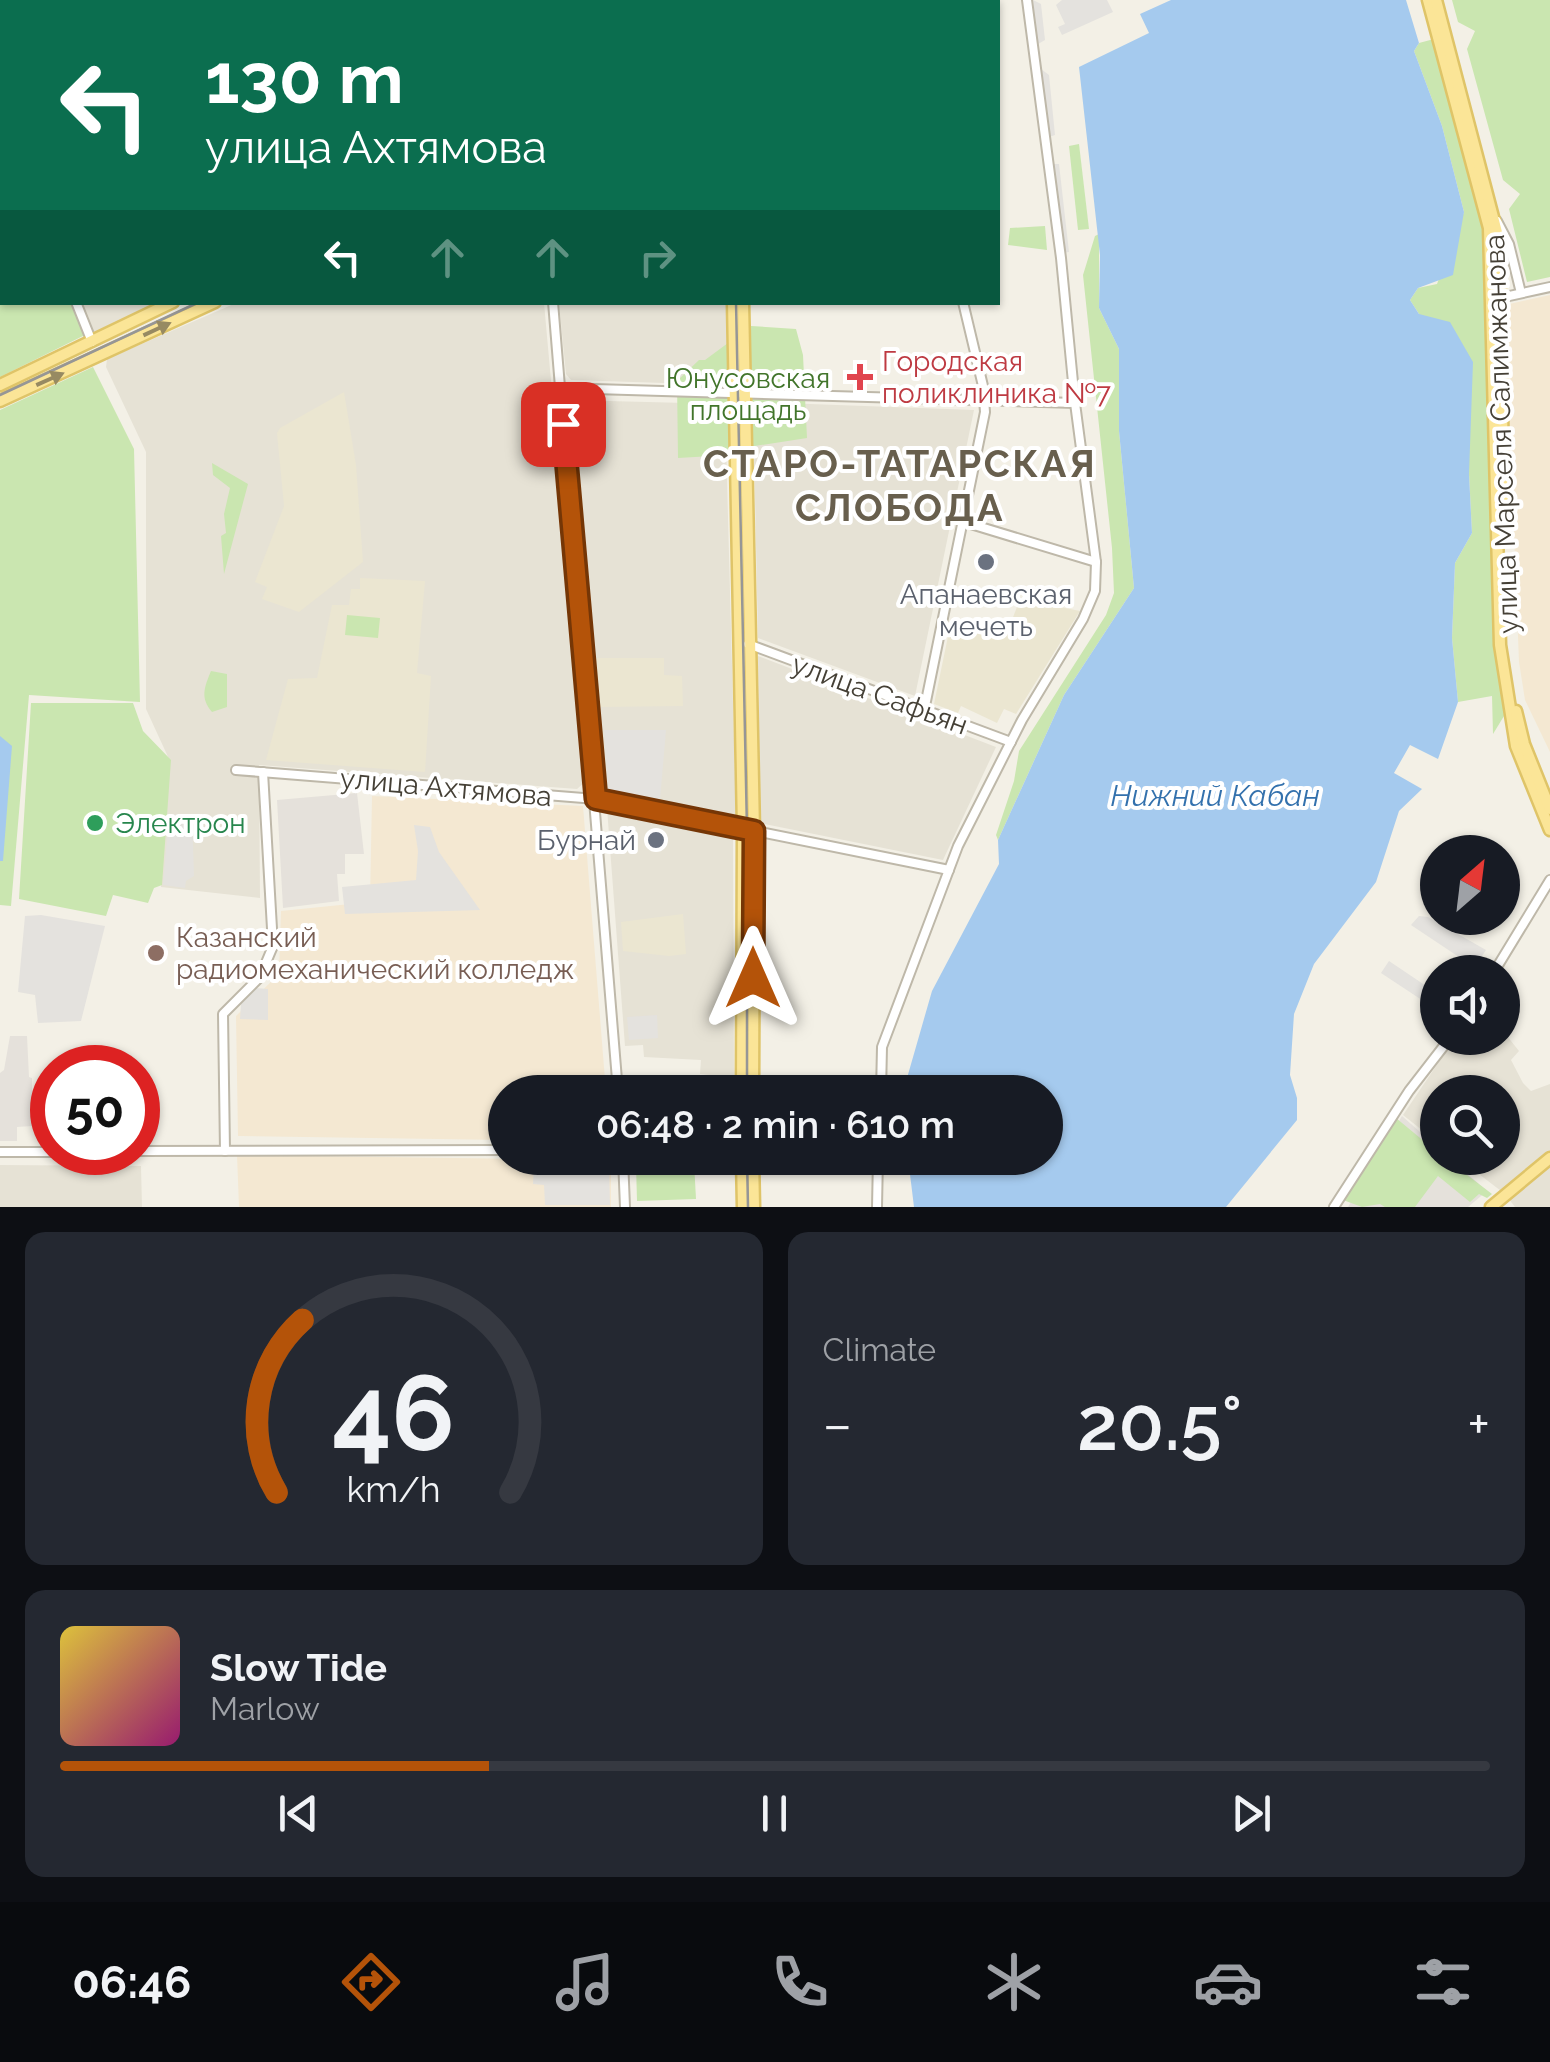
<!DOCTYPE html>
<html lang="en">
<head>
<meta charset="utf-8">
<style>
	:root { --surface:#171b24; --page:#242831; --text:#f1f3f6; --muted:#9ea1a6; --line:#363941; --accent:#b45309 }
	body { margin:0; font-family:Raleway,sans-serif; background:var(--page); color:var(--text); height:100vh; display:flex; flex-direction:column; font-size:38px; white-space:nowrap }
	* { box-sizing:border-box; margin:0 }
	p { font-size:32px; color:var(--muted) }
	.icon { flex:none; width:55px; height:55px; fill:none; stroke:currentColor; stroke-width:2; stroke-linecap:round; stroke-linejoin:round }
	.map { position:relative; height:1207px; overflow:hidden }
	.panel { display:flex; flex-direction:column; gap:25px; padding:25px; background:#0d0f14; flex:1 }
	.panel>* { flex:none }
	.banner { position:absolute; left:0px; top:0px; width:1000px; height:305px; box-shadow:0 2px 8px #0004; background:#0b6e4f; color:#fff; overflow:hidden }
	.needle { width:65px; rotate:28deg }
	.tools { position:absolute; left:1420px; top:835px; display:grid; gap:20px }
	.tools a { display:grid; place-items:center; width:100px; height:100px; border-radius:50%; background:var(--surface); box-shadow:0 2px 8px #0004; font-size:50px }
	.speed { position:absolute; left:30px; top:1045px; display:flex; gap:20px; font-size:50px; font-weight:700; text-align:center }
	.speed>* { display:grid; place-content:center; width:130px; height:130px; border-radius:50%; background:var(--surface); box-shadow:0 2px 8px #0004; line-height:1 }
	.speed .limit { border:15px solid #d22; background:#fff; color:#111 }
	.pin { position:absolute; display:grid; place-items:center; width:85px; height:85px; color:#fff; margin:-42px; border-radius:20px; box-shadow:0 5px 15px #0006 }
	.me { position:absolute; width:110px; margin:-55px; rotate:0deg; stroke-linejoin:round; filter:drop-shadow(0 0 8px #0008) }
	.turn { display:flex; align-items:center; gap:35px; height:210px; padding:0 40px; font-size:45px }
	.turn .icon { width:130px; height:130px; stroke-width:2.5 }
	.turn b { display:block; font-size:70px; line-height:85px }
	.lanes { display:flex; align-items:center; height:95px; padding:0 40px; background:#0003; justify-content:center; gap:50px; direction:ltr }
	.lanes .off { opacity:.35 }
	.big { font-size:75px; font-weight:600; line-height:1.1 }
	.panel .card { flex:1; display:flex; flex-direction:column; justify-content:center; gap:15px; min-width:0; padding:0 35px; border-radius:20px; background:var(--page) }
	.panel .dial { align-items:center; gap:0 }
	.dial svg { height:260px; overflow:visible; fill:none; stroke:var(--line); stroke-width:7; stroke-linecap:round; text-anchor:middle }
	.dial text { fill:var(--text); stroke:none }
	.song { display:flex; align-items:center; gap:30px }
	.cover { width:120px; height:120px; border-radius:15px; background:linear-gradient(135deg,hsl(50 70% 55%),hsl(320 70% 35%)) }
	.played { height:10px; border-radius:5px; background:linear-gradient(90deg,var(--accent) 30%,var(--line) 30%) }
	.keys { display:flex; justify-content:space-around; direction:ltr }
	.heat { display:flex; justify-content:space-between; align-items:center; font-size:55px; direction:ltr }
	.panel .tiles { flex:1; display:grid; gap:25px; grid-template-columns:1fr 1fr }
	.card:last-child { grid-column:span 2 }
	.trip { position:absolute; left:488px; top:1075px; width:575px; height:100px; border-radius:50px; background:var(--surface); box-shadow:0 2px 8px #0004; font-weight:600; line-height:100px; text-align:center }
	.tab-bar { display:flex; height:160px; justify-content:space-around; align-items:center; background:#090b0e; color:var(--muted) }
	.tab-bar .icon { width:70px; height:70px }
	.tab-bar .on { color:var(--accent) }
	.tab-bar b { font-size:45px; color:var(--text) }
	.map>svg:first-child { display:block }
</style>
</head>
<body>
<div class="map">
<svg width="1550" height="1207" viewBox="0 0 1550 1207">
	<rect width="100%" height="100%" fill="#f3f0e6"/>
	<!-- residential -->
	<g fill="#e6e2d5">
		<path d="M82,0H515V2H83Z"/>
		<path d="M79,303H163L93,334Z"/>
		<path d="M236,303H544L587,780L577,789L259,765L260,898L161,887L169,759L146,709V452L106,367L107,359Z"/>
		<path d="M559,303H729L730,380L727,385L571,380L566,374Z"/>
		<path d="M569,400L725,404L736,817L605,788Z"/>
		<path d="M753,402L974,410L915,696L758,638Z"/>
		<path d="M758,656L996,747L943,860L760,823Z"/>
		<path d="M607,808L733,831L734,1084L710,1083L709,1075L700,1074L701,1060L644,1057L643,1045L625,1046Z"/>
		<path d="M1503,1031L1519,1051L1511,1060L1523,1083L1531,1091L1550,1084V1207H1515L1505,1194L1458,1158H1502V1092H1438L1437,1142L1403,1115L1455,1038H1502Z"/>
		<path d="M0,1165L141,1166L142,1207H0Z"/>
	</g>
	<!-- commercial -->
	<g fill="#f4e8d2">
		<path d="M1550,295V752L1525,700L1519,662L1505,305Z"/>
		<path d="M372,796L583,806L606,1092H505V1140L238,1136L236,1016L279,974L281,911L370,902Z"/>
		<path d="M237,1155L611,1160V1207H239Z"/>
	</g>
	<!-- industrial -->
	<g fill="#e5e1db">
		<path d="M357,793L364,854H345V874H337L339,901L283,908L277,800Z"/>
		<path d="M10,1036H27L29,1077L32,1078V1126L17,1127V1141H0V1073L4,1070Z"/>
		<path d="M1402,1116L1437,1147L1438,1158H1449L1487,1191L1468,1207H1348Z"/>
	</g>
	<!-- education -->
	<g fill="#ebe6d1">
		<path d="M344,392L356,465L363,562L299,612L262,599L267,587L255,582L284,506L277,433L280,428Z"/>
		<path d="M360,578L425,581L417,673L431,676L425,772L266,760L288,679L317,678L332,605H349L351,589H360Z"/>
		<path d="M1020,599L1080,611L1016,714L1004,709L997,723L961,706L958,713L934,704L952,617L1007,633Z"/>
		<path d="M596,658H664V675L682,676L683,706L598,707Z"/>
		<path d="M683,914L686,954L669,956L623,951L621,922Z"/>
	</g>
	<!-- green -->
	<g fill="#cae6b0">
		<path d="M0,0H78L2,2V302L71,303L85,335L0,377Z"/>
		<path d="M1452,0H1550V277L1527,282L1509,209L1520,194L1503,180L1467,49L1475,31L1458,22Z"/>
		<path d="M1434,39L1474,180L1485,232L1493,538L1504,716L1493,734L1492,696L1458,702L1452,638L1455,563L1472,533L1469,474L1419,314L1410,300L1418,288L1437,284L1464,212L1442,126L1414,51L1419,43Z"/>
		<path d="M1079,144L1089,229L1078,230L1069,146Z"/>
		<path d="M1045,226L1047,250L1008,245L1010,228Z"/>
		<path d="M1099,234V308L1119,349V431L1134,588L1064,695L998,840L996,835L1014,781L1019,751L1106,615L1114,593L1112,548L1083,275L1095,236Z"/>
		<path d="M751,326L796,329L803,355L807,438L729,450V455L678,458L677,381L699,360H705Z"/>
		<path d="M93,367L134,449L140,702L29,695L11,906L0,905V410Z"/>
		<path d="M212,463L248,484L224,574L221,536L226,533L224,514L230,488L213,475Z"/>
		<path d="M347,615L380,618L378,638L345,635Z"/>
		<path d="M211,671L227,674V707L212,712C200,698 204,688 211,671Z"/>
		<path d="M31,703H133L143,731L171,760L162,885L154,888L148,903L113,895L106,916L19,899Z"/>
		<path d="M1396,1118L1437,1152L1438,1158H1445L1492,1194L1487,1198L1479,1194L1470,1202L1438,1176L1415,1207H1385L1380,1204L1362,1207L1343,1200Z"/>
		<path d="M694,1162L696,1199L637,1201L636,1165Z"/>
	</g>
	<!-- parking -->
	<g fill="#e4e2de">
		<path d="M1033,0L1041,4L1045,40L1038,44L1041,69L1049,75L1055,135L1049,137L1052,164H1059L1069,252L1063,253L1037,43Z"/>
		<path d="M1062,0H1107L1113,12L1062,35L1058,27L1065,24L1056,5Z"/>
		<path d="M604,730H666L660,800L608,790Z"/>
		<path d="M192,814L194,876L186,881L185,888L163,885L169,815Z"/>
		<path d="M414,825L430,827L439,852L480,910L345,914L342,887L416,880L418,851Z"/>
		<path d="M41,915L105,926L81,1021L38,1023L35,995L18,992L25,916Z"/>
		<path d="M1419,916L1428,917L1486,950L1471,972H1449L1459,957L1411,925Z"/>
		<path d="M1389,961L1435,992L1437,990V1010L1381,973Z"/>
		<path d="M256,988L268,989V1020L240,1019L241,1004Z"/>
		<path d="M657,1015L658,1038L629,1040L627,1017Z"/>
		<path d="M534,1163H609L610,1205H545L544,1185L533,1184Z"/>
	</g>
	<!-- water -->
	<g fill="#a5caee">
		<path d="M1171,0H1406L1419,43L1414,51L1442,126L1464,212L1453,275L1418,288L1410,300L1419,314L1450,322L1473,362L1469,474L1472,533L1455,563L1452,638L1458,702L1438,759L1410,745L1394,773L1422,789L1399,811L1376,882L1314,964L1294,1014L1290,1075L1297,1098V1120L1226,1207H914L908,1158H1045V1092H903L932,991L999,864L998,840L1064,695L1134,588L1119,431V349L1099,308L1100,255L1079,67L1149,33L1140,14Z"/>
		<path d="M0,736L12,746L3,861H0Z"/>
	</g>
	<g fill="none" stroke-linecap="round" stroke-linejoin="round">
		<defs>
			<g id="minor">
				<path d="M344,0V2"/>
				<path d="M737,0V2"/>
				<path d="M80,2V0"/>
				<path d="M592,2L597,0"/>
				<path d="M726,2V0"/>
				<path d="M1497,221L1509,244L1521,293"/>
				<path d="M1500,298L1550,287"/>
				<path d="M76,302L92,342"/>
				<path d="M553,302L618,1092"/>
				<path d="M560,388L1075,403"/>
				<path d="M964,522L1096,562"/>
				<path d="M748,644L1011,742"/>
				<path d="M924,711L985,412L983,386L963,302"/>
				<path d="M236,770L596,799L949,870"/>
				<path d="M1494,972L1550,880"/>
				<path d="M881,1092L882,1047L958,846L1022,720L1083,619L1095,591L1096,562L1075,403L1061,258L1027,0"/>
				<path d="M138,1151L505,1150"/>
				<path d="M225,1151L223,1014L260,977L273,946L263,772"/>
				<path d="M0,1152H52"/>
				<path d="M623,1158L625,1207"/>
				<path d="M877,1207L878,1158"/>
				<path d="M1334,1207L1409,1091L1450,1038"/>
			</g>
			<g id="major">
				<path d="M525,0V2"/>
				<path d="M1428,0L1489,228L1500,645L1516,746L1550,830"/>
				<path d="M1436,0L1499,240L1504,520"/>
				<path d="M850,2L855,0"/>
				<path d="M899,2L905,0"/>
				<path d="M733,302L743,829L742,1092"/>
				<path d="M743,302L754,831L753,1092"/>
				<path d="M0,385L173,302"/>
				<path d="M0,401L215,302"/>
				<path d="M1516,711L1524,744L1550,809"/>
				<path d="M742,1158L743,1207"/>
				<path d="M753,1158L754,1207"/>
				<path d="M1491,1207L1550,1158"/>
			</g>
		</defs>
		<!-- minor casing -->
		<use href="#minor" stroke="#beb8a9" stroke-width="12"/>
		<!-- major casing -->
		<use href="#major" stroke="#dfc468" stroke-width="15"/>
		<!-- minor -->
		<use href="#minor" stroke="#fff" stroke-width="8"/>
		<!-- major -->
		<use href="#major" stroke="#fbe597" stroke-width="10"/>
		<!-- tram -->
		<g stroke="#969696" stroke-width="2.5">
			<path d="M729,2V0"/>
			<path d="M736,302L747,830V1092"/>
			<path d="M0,395L199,302"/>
			<path d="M747,1158L748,1207"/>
		</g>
	</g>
	<!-- one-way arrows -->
	<defs><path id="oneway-solid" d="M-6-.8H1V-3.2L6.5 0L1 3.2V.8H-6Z" transform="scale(2.5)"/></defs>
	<g fill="#978a62">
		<use href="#oneway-solid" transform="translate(157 329) rotate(-25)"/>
		<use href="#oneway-solid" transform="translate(50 379) rotate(-24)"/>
	</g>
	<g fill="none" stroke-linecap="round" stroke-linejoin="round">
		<defs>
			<path id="route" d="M563,424L596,799L754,831L753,978"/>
		</defs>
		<!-- route casing -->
		<use href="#route" stroke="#753606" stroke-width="25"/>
		<!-- route -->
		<use href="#route" stroke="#b45309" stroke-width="18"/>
	</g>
	<!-- markers -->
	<path fill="#e0444e" stroke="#fff" stroke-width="4" d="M855 362h10v10h10v10h-10v10h-10v-10h-10v-10h10z"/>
	<g fill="#6b7280" stroke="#fff" stroke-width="4">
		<circle cx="986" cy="562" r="10"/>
		<circle cx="656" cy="840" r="10"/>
	</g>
	<circle fill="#2e9e5b" stroke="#fff" stroke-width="4" cx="95" cy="823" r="10"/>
	<circle fill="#8d6e63" stroke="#fff" stroke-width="4" cx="156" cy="953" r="10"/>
	<g text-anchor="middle" stroke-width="8" stroke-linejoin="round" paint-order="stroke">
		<!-- health labels -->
		<g font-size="28" fill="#be3a42" stroke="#fff" text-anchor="start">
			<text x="882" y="371">Городская<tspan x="882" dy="32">поликлиника №7</tspan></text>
		</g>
		<!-- park labels -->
		<g font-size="28" fill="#42752b" stroke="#fff">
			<text x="748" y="388">Юнусовская<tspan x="748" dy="32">площадь</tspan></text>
		</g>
		<!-- street labels -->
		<g font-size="28" fill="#454036" stroke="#fff">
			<text transform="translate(1501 434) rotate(-92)" y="10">улица Марселя Салимжанова</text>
			<text transform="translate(880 694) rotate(20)" y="10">улица Сафьян</text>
			<text transform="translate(446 787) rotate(5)" y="10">улица Ахтямова</text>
		</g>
		<!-- worship labels -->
		<g font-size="28" fill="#5b616d" stroke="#fff">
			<text x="986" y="604">Апанаевская<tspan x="986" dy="32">мечеть</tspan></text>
			<text x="636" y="850" text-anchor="end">Бурнай</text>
		</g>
		<!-- leisure labels -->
		<g font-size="28" fill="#27864d" stroke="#fff" text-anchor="start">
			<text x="115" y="833">Электрон</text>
		</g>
		<!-- education labels -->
		<g font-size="28" fill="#785e54" stroke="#fff" text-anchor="start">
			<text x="176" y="947">Казанский<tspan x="176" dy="32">радиомеханический колледж</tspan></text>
		</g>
		<!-- water labels -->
		<g font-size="30" font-style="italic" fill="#3371ad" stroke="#fff">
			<text x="1215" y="806">Нижний Кабан</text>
		</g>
		<!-- district labels -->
		<g font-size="38" font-weight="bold" letter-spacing="2.5" fill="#685f4d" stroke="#fff">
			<text x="900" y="477">СТАРО-ТАТАРСКАЯ<tspan x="900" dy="44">СЛОБОДА</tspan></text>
		</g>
	</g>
</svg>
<div class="tools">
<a><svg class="needle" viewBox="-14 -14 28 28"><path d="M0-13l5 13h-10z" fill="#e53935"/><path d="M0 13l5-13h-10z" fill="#9ea1a6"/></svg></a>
<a><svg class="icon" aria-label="sound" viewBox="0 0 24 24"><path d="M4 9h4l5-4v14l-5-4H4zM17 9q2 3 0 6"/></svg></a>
<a><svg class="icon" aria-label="search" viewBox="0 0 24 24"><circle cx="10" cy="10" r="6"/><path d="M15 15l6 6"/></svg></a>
</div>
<div class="speed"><div class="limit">50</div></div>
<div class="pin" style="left:563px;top:424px;background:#d93025"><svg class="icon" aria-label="arrive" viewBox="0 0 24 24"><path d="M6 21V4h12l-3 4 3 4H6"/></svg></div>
<svg class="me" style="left:753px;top:978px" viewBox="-20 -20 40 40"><path d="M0-17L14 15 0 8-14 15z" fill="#b45309" stroke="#fff" stroke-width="4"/></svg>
<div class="trip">06:48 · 2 min · 610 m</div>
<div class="banner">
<div class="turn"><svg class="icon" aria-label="left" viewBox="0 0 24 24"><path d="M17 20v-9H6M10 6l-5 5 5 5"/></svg><div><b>130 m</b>улица Ахтямова</div></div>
<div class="lanes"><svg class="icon" aria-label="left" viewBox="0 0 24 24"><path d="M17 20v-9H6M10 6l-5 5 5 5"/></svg><svg class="icon off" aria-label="ahead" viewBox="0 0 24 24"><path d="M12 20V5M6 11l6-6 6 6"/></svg><svg class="icon off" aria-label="ahead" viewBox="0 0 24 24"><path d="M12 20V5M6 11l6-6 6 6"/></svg><svg class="icon off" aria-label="right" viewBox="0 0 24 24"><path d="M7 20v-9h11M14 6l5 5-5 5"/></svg></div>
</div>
</div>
<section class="panel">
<div class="tiles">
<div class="card dial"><svg viewBox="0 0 100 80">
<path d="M14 69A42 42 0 1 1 86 69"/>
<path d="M14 69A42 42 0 0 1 22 16" stroke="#b45309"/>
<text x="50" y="56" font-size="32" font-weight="700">46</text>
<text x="50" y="72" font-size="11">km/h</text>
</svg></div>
<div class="card"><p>Climate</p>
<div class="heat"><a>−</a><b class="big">20.5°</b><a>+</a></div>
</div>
<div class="card">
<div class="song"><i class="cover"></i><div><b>Slow Tide</b><p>Marlow</p></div></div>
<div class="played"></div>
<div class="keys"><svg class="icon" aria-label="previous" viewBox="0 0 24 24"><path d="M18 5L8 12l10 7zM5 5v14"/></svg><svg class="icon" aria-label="pause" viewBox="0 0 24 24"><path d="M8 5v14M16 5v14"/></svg><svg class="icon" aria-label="next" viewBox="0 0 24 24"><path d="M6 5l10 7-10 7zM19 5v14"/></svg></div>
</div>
</div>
</section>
<nav class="tab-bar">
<b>06:46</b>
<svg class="icon on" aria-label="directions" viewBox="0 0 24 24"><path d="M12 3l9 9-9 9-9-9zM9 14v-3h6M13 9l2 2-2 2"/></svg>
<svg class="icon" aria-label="music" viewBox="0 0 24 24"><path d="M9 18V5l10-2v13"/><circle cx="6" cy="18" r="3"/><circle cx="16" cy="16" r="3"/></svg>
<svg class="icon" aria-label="phone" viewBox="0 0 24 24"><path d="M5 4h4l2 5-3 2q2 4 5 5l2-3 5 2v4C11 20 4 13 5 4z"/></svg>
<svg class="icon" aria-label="climate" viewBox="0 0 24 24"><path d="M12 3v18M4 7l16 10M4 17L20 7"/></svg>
<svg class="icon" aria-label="car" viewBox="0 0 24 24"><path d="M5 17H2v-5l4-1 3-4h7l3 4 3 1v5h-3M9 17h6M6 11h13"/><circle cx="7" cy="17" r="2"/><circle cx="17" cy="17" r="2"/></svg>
<svg class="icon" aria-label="filters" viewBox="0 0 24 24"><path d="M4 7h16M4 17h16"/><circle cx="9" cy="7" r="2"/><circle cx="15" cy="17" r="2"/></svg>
</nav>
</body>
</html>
